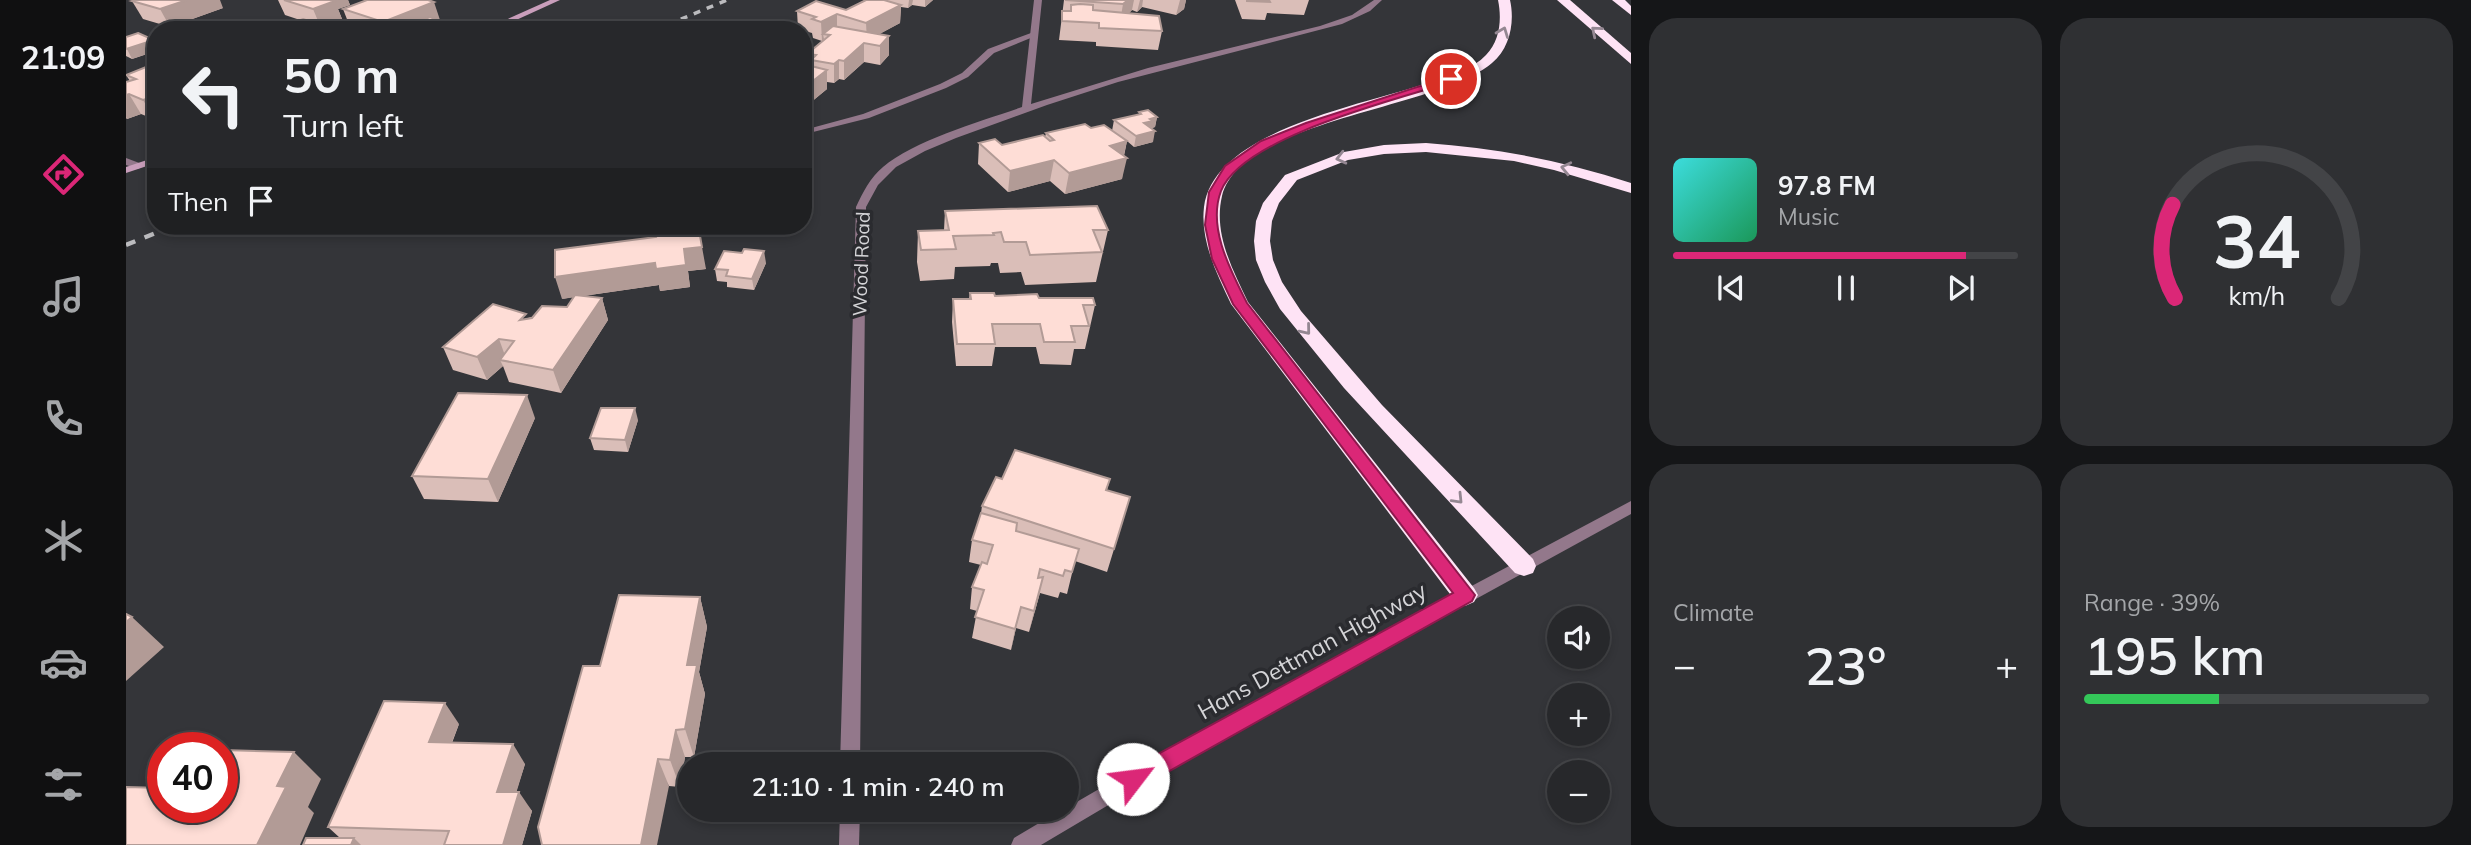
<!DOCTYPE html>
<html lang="en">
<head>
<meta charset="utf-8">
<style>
	:root { --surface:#27282b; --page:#2f3033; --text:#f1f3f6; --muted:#a4a6a9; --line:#434447; --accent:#db2777 }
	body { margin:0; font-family:Mulish,sans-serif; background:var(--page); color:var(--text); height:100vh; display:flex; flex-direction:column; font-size:26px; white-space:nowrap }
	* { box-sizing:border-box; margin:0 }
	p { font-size:23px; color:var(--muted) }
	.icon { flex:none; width:38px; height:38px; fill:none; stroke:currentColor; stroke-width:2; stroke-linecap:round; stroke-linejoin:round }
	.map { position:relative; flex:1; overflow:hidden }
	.panel { display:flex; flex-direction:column; gap:18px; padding:18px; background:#151618; width:840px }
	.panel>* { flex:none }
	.banner { position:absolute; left:21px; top:21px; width:665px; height:214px; border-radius:28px; box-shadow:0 4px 10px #0003,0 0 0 2px var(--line); background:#27282b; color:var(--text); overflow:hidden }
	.controls { position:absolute; left:1421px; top:606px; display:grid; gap:14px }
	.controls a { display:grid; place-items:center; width:63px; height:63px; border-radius:50%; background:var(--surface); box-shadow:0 4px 10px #0003,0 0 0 2px var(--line); font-size:35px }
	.speed { position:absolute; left:21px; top:732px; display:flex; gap:14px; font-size:35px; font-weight:700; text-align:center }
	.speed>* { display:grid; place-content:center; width:91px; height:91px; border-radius:50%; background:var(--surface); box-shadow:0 4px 10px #0003,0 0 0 2px var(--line); line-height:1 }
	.speed .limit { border:10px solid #d22; background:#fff; color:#111 }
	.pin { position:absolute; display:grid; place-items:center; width:60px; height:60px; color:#fff; margin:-30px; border:4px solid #fff; border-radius:50%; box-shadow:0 2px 7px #0007 }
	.me { position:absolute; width:77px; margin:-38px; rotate:60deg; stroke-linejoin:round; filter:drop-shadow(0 0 5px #0008) }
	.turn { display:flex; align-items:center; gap:24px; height:147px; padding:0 21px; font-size:32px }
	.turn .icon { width:91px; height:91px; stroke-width:2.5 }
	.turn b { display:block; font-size:49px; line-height:60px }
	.then { display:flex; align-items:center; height:66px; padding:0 21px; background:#0003; gap:14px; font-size:26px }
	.big { font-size:52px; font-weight:600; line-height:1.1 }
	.panel .tile { flex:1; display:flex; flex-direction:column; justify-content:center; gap:10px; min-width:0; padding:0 24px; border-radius:28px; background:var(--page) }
	.panel .dial { align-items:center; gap:0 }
	.dial svg { height:182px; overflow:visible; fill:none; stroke:var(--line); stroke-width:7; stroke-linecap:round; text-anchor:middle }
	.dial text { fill:var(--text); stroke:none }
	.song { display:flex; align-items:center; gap:21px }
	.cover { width:84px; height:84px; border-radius:10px; background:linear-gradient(135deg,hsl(180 70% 55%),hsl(150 70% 35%)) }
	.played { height:7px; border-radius:4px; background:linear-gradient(90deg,var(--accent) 85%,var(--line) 85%) }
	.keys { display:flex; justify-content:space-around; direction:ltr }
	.heat { display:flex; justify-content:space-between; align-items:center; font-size:38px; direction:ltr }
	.charge { height:10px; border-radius:5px; background:linear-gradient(90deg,#34c759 39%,var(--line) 0) }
	.panel .tiles { flex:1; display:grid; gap:18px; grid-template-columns:repeat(2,1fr) }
	.trip { position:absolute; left:551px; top:752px; width:402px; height:70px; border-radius:35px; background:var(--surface); box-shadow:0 4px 10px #0003,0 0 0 2px var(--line); font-weight:600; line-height:70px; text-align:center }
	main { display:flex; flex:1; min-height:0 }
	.menu { display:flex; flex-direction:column; width:126px; justify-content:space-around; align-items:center; background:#101011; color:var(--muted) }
	.menu .icon { width:49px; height:49px }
	.menu .selected { color:var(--accent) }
	.menu b { font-size:32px; color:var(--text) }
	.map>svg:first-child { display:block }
</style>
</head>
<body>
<main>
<nav class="menu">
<b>21:09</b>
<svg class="icon selected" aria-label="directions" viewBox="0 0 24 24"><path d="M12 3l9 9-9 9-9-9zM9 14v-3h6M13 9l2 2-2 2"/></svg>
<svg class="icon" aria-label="music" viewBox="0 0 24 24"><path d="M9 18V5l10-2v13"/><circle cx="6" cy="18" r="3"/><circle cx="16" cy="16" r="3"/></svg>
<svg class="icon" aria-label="phone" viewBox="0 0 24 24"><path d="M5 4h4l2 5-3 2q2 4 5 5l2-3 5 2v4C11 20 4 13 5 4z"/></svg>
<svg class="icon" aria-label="climate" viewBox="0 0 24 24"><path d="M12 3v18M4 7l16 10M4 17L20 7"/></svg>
<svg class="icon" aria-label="car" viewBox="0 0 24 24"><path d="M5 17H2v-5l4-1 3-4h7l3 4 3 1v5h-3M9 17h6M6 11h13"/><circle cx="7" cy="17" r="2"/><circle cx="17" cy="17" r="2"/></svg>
<svg class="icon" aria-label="filters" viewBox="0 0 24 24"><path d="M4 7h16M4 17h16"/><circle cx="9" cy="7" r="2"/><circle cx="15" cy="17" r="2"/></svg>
</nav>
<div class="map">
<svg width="1505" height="845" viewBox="0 0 1505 845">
	<rect width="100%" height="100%" fill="#343539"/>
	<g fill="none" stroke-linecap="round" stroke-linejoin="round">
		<!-- service -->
		<path fill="#93788b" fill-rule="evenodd" d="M905,33L912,35L868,53L842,77L820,88L743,118L683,133L678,130L737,114L814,84L836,73L862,49Z"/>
		<!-- minor -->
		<g fill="#93788b" fill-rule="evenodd">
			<path d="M908,0H916L905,104L1022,68L1194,26L1226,15L1248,0H1256L1244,11L1216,24L992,82L921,105L830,138L799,151L770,167L752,185L740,207L734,765H714L730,207C737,192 744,178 757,167C788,140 856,121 896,107Z"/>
			<path d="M0,158L16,164L17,166L12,169L0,165Z"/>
			<path d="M714,810H734L733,845H713Z"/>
		</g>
		<!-- tertiary -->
		<path fill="#93788b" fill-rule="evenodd" d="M1505,501V514L1082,746L915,845H885L888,838L935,810H942V807L1068,734Z"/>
		<!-- secondary -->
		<g fill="#c99ebb" fill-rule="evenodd">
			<path d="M424,0H434L368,30H357Z"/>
			<path d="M30,157V163L0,173V167Z"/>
		</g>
		<!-- motorway -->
		<g fill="#fee3f5" fill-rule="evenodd">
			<path d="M1372,0H1384C1389,22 1384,48 1366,63C1310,110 1115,119 1096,196C1087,234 1107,270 1122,302L1348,588L1352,595L1348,602L1339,606L1330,602L1105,304C1091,274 1074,241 1078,207C1088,128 1245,104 1307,81C1324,75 1347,69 1360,55C1374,41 1376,19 1372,0Z"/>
			<path d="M1431,0H1444L1505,53V64Z"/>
			<path d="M1486,0H1499L1505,6V15Z"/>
			<path d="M1300,143C1371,148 1438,161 1505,183V193L1428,170L1388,161L1300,152L1258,154L1222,160L1171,180L1153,203L1146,221L1144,241L1147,260L1156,282L1175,311L1256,405L1407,559L1410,566L1407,573L1398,576L1389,573L1218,388L1154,309L1139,282L1130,260L1128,241L1130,221L1137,203L1159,175L1218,152L1258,145Z"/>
		</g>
		<!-- rail-far1 -->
		<path stroke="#bbbbbe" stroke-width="3.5" stroke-dasharray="7 7" stroke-linecap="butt" d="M529,30L601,0"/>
		<!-- rail -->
		<path stroke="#bbbbbe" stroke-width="4.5" stroke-dasharray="10 10" stroke-linecap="butt" d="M0,245L47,226"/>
	</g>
	<!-- wall -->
	<g fill="#dabeb8">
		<path d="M152,0H222L224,5L212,9L216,19L198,26L174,20L159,15Z"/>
		<path d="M738,0H807L799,7L786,5L782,8L775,7L774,23L753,34L763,36V55L754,65L738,62L718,80L713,79L708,83L701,82V89L684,103L677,102V54L681,55V54L698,39L696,41L687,38L686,33L672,29L671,11L720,10L739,0Z"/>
		<path d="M938,0H1060L1058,9L1050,15L1016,7L1011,12L1006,10L1003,13L1036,31L1032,50L970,46V42L933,40Z"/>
		<path d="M1109,0H1183L1178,15L1141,13L1139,20L1116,19Z"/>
		<path d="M6,1L97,8L44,27L17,19Z"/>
		<path d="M217,9L314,20H312L319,30H232L224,27Z"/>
		<path d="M0,37L28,40L30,43V51L6,59L0,56Z"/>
		<path d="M30,63V120L15,114L1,119L0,118V82L4,81L0,75Z"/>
		<path d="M1013,112L1031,117L1029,127L1026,128L1027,142L1008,147L1001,141L998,156L996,179L939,194L924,181L882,192L852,164L853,143L876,145L919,137L920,133L965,128L986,131L988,120L1013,115Z"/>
		<path d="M819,211L982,230L970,282L899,285L895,272L874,273L872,263H865L864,266L829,267L828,279L794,281L791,262L792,231L818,230Z"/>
		<path d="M555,232L580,269L562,271L564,287L534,291L533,285L457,296L476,298L482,320L435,393L383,382L377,366L361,380L327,370L317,347L402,318L441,307L447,297L436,299L530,237Z"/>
		<path d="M640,263L628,290L601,287V282L591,281L589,269Z"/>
		<path d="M844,293L869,296L913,298L969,305L959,349H948L945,365L914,364L910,347H869L866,366H830L826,322L827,299H843Z"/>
		<path d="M409,418L372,502L298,499L286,476Z"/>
		<path d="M512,420L502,452L468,450L464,438Z"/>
		<path d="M876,479H984L981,490L1004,497L981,572L949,561L941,594L934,592L932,598L914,593L903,632L890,628L885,650L846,638L851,611L844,609L846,587L855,565L843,562L846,540L855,513L856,506Z"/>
		<path d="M574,597L581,627L573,672L579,694L568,757H559L554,787L543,786L474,666Z"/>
		<path d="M333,724L326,743L399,764L390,792L406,811L396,845H177L214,838L202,827Z"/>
	</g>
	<!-- shaded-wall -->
	<g fill="#b29b96">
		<path d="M61,0H94L97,8L44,27L34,9Z"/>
		<path d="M192,0H222L224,5L212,9L216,19L195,28L187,9Z"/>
		<path d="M783,0H787L786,5L782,8Z"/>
		<path d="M799,0H807L799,7Z"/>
		<path d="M1002,0H1008L1006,10L994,22L997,4Z"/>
		<path d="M1014,0H1017L1016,7L1011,12Z"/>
		<path d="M1054,0H1060L1058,9L1050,15Z"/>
		<path d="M308,2L314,20L289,30H260L257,22Z"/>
		<path d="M775,5L774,23L741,41L740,23Z"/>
		<path d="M711,14V32L697,34L698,39L696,41L695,22Z"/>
		<path d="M316,22L319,30H296Z"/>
		<path d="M763,36V55L754,65V46Z"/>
		<path d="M28,40L30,43V51L6,59L1,49Z"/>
		<path d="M738,43V62L718,80V61Z"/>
		<path d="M681,56L682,66L677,70V60Z"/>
		<path d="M713,60V79L708,83V64Z"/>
		<path d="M701,70V89L684,103L683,84Z"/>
		<path d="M3,94L15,114L1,119L0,117V95Z"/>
		<path d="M30,96V120H29L17,100Z"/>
		<path d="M1031,117L1029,127L1026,128L1018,123L1024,119Z"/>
		<path d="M1029,131L1027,142L1008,147L1010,136Z"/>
		<path d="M1001,141L997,159L1001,158L996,179L939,194L943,173L984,146Z"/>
		<path d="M928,160L924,181L882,192L884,171Z"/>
		<path d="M353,226H376L355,232Z"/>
		<path d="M576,247L580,269L562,271L564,287L534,291L533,285L436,299L429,277L558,249Z"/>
		<path d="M638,251L640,263L628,290L626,279Z"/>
		<path d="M476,298L482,320L435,393L427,370Z"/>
		<path d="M373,339L381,361L374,360L377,366L361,380L351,357Z"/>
		<path d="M401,395L409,418L372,502L362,479Z"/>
		<path d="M509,408L512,420L502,452L499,440Z"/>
		<path d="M917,577L912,599L903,632L908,611Z"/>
		<path d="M574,597L581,627L573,672L579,694L568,757L559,729L561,665Z"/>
		<path d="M895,607L890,628L885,650L889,629Z"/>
		<path d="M6,617L38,647L0,681V622Z"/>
		<path d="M319,703L333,724L318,762L303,742Z"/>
		<path d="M550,730L559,757L554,787L544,760Z"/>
		<path d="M387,744L399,764L385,810L371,792Z"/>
		<path d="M168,752L195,779L182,807L188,813L174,845H131L151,786Z"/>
		<path d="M532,759L543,786L531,845H515Z"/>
		<path d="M393,792L406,811L396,845H377Z"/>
		<path d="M228,838L235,845H225Z"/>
	</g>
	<!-- building -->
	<g fill="#feddd6" stroke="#b29b96" stroke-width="2">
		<path d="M10,0H61L34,9L6,1Z"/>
		<path d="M158,0H204L209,1L187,9Z"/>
		<path d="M241,0H302L308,2L257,22L217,9Z"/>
		<path d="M740,0H758L775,5L740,23L711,14L695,22L686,19L690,17L671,11L690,1L720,10Z"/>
		<path d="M939,0H1002L997,4Z"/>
		<path d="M1121,0H1143L1144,2L1121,1Z"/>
		<path d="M954,4L967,5V10L1033,16L1036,31L973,28V23L936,21V11H945V5Z"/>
		<path d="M304,17L316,22L296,30H272Z"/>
		<path d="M177,19L199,27L191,30H149Z"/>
		<path d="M707,26L763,36L754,46L738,43L718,61L713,60L708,64L685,60L690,55L681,54L704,35L697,34Z"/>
		<path d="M12,33L28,40L0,49V37Z"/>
		<path d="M677,54L681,55V56L677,60Z"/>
		<path d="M30,63V96L17,100L3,94L0,95V82L10,79L0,75Z"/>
		<path d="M677,64L701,70L683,84L677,82Z"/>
		<path d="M1022,110L1031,117L1024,119L1027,121L1018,123L1029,131L1010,136L988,120L1015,114L1013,112Z"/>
		<path d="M959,124L965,128L978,125L1001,141L984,146L1001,158L943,173L928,160L884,171L853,143L869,139L876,145L917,135L924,141L928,140L920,133Z"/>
		<path d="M971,206L982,230H967L976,252L904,255L900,242H878L875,232L867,233L868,235L827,236L830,249L795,250L792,231L823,230L819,211Z"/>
		<path d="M554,227L555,232L573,230L576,247L558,249L560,265L530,269L529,263L429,277V250L530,237L529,230Z"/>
		<path d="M618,249L638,251L626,279L600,276L602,270L589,269L598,251L616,253Z"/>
		<path d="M844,293H868L869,296L911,294L913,298H967L969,305H957L963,326H945L949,342H918L914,324H866L869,344H831L827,299H845Z"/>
		<path d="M449,295L476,298L427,370L374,360L388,341L373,339L351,357L317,347L367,304L400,314L394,320L406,318L416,306L441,307Z"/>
		<path d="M332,393L401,395L362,479L286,476Z"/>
		<path d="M475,408H509L499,440L464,438Z"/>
		<path d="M889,450L984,479L980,490L1004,497L988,549L856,506L870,477L876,479Z"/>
		<path d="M855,513L891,523L890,531L953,549L946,572L939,570L937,576L914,569L912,578L917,577L908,611L895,607L889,629L849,617L858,590L846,587L856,562L861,564L867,545L846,540Z"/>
		<path d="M493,595L574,597L561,665H571L559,729L550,730L544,760L532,759L515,845H416L412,827L457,666H474Z"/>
		<path d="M0,614L6,617L0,622Z"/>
		<path d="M258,701L319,703L303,742L387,744L371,792H393L377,845H318L323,831L202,827Z"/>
		<path d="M96,750L168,752L151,786L160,787L131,845H0V787L37,788V807H96Z"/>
		<path d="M180,838H228L225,845H177Z"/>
	</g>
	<!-- one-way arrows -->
	<defs><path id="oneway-chevron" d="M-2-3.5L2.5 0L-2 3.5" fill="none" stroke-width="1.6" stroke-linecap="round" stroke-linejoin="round" transform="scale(1.75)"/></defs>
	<g stroke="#948792">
		<use href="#oneway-chevron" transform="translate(1470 31) rotate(-140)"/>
		<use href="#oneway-chevron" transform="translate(1377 32) rotate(-69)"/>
		<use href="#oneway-chevron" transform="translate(1215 158) rotate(166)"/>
		<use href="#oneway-chevron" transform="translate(1440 168) rotate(-167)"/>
		<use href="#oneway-chevron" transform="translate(1180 330) rotate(51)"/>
		<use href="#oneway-chevron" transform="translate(1332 499) rotate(46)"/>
	</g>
	<!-- route -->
	<path fill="#db2777" stroke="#8e194d" stroke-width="2" d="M1325,76L1330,79L1329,81C1273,99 1117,136 1095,191C1081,228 1105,271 1121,303L1349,595L1346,601L1015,787L1007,790L999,787L996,779L999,772L1327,593L1107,304L1086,259L1079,225L1083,192L1099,166L1135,141L1180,123Z"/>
	<g text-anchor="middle" stroke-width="7" stroke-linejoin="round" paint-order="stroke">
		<!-- street labels -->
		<g font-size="19" fill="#d4d4d7" stroke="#2a2b2f">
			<text transform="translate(735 264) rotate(-88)" y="7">Wood Road</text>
		</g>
		<!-- near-street labels -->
		<g font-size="23" fill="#d4d4d7" stroke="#2a2b2f">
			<text transform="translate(1186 651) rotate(-29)" y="8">Hans Dettman Highway</text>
		</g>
	</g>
</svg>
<div class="controls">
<a><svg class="icon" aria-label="sound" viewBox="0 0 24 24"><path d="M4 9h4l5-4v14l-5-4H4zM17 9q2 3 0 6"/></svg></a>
<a>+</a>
<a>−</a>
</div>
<div class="speed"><div class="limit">40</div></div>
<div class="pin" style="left:1325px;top:79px;background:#d93025"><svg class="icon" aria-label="arrive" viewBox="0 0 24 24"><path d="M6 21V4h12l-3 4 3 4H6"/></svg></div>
<svg class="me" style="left:1007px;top:779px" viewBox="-20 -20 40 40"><circle r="19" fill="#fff"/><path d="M0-13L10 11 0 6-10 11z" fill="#db2777"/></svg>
<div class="trip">21:10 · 1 min · 240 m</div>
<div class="banner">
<div class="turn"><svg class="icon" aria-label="left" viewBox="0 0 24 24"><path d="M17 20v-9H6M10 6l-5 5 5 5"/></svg><div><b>50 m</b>Turn left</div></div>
<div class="then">Then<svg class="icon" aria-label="arrive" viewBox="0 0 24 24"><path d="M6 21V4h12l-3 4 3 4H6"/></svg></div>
</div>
</div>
<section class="panel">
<div class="tiles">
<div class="tile">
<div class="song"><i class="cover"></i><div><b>97.8 FM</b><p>Music</p></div></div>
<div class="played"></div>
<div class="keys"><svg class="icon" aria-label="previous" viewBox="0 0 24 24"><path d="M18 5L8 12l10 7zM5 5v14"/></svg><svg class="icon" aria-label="pause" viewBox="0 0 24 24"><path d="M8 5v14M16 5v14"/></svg><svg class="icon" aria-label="next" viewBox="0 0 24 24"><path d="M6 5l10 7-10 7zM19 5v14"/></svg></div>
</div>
<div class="tile dial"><svg viewBox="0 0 100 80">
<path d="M14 69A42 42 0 1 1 86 69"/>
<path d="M14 69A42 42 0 0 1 13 28" stroke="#db2777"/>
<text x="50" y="56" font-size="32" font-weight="700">34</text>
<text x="50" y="72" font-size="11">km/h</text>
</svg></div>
<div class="tile"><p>Climate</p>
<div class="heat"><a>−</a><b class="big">23°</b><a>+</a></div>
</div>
<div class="tile"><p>Range · 39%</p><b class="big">195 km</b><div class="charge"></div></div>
</div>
</section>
</main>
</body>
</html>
